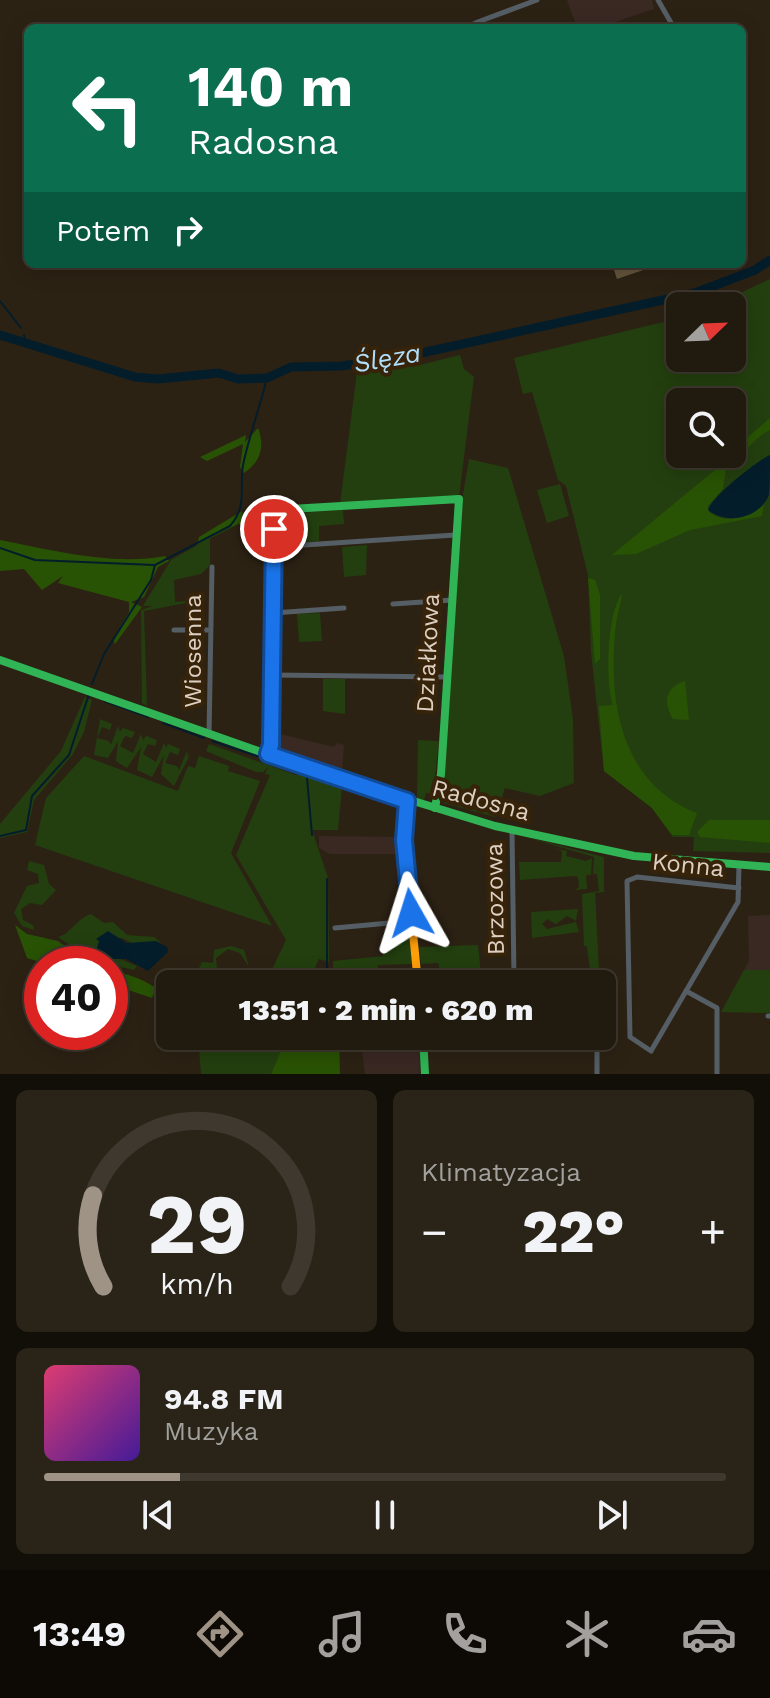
<!DOCTYPE html>
<html lang="pl">
<head>
<meta charset="utf-8">
<style>
	:root { --surface:#211a0f; --page:#292318; --text:#f1f3f6; --muted:#a2a19e; --line:#3e382f; --accent:#9f9385 }
	body { margin:0; font-family:"Work Sans",sans-serif; background:var(--page); color:var(--text); height:100vh; display:flex; flex-direction:column; font-size:30px; white-space:nowrap }
	* { box-sizing:border-box; margin:0 }
	p { font-size:26px; color:var(--muted) }
	.icon { flex:none; width:44px; height:44px; fill:none; stroke:currentColor; stroke-width:2; stroke-linecap:round; stroke-linejoin:round }
	.map { position:relative; height:1074px; overflow:hidden }
	.panel { display:flex; flex-direction:column; gap:16px; padding:16px; background:#120e08; flex:1 }
	.panel>* { flex:none }
	.top-card { position:absolute; left:24px; top:24px; width:722px; height:244px; border-radius:12px; box-shadow:0 4px 20px #0003,0 0 0 2px var(--line); background:#0b6e4f; color:#fff; overflow:hidden }
	.needle { width:52px; rotate:67deg }
	.tools { position:absolute; left:666px; top:292px; display:grid; gap:16px }
	.tools a { display:grid; place-items:center; width:80px; height:80px; border-radius:12px; background:var(--surface); box-shadow:0 4px 20px #0003,0 0 0 2px var(--line); font-size:40px }
	.speed { position:absolute; left:24px; top:946px; display:flex; gap:16px; font-size:40px; font-weight:700; text-align:center }
	.speed>* { display:grid; place-content:center; width:104px; height:104px; border-radius:50%; background:var(--surface); box-shadow:0 4px 20px #0003,0 0 0 2px var(--line); line-height:1 }
	.speed .limit { border:12px solid #d22; background:#fff; color:#111 }
	.pin { position:absolute; display:grid; place-items:center; width:68px; height:68px; color:#fff; margin:-34px; border:4px solid #fff; border-radius:50%; box-shadow:0 2px 8px #0007 }
	.me { position:absolute; width:88px; margin:-44px; rotate:354deg; stroke-linejoin:round; filter:drop-shadow(0 0 6px #0008) }
	.turn { display:flex; align-items:center; gap:28px; height:168px; padding:0 32px; font-size:36px }
	.turn .icon { width:104px; height:104px; stroke-width:2.5 }
	.turn b { display:block; font-size:56px; line-height:68px }
	.then { display:flex; align-items:center; height:76px; padding:0 32px; background:#0003; gap:16px; font-size:30px }
	.big { font-size:60px; font-weight:800; line-height:1.1 }
	.panel .tile { flex:1; display:flex; flex-direction:column; justify-content:center; gap:12px; min-width:0; padding:0 28px; border-radius:12px; background:var(--page) }
	.panel .dial { align-items:center; gap:0 }
	.dial svg { height:208px; overflow:visible; fill:none; stroke:var(--line); stroke-width:7; stroke-linecap:round; text-anchor:middle }
	.dial text { fill:var(--text); stroke:none }
	.song { display:flex; align-items:center; gap:24px }
	.cover { width:96px; height:96px; border-radius:12px; background:linear-gradient(135deg,hsl(340 70% 55%),hsl(260 70% 35%)) }
	.played { height:8px; border-radius:4px; background:linear-gradient(90deg,var(--accent) 20%,var(--line) 20%) }
	.keys { display:flex; justify-content:space-around; direction:ltr }
	.heat { display:flex; justify-content:space-between; align-items:center; font-size:44px; direction:ltr }
	.panel .tiles { flex:1; display:grid; gap:16px; grid-template-columns:1fr 1fr }
	.tile:last-child { grid-column:span 2 }
	.trip { position:absolute; left:156px; top:970px; width:460px; height:80px; border-radius:12px; background:var(--surface); box-shadow:0 4px 20px #0003,0 0 0 2px var(--line); font-weight:800; line-height:80px; text-align:center }
	.tab-bar { display:flex; height:128px; justify-content:space-around; align-items:center; background:#0d0a06; color:var(--muted) }
	.tab-bar .icon { width:56px; height:56px }
	.tab-bar .current { color:var(--accent) }
	.tab-bar b { font-size:36px; color:var(--text) }
	.map>svg:first-child { display:block }
</style>
</head>
<body>
<div class="map">
<svg width="770" height="1074" viewBox="0 0 770 1074">
	<rect width="100%" height="100%" fill="#2c2214"/>
	<!-- commercial -->
	<g fill="#3a2823">
		<path d="M567,0H652L654,9L598,28H577Z"/>
		<path d="M276,733L334,747L337,743L344,745L342,772L275,749Z"/>
		<path d="M319,836L398,837L400,851L395,854H330L319,848Z"/>
		<path d="M770,915V970H744L749,961L748,916Z"/>
		<path d="M419,1046L420,1074H365L362,1050Z"/>
	</g>
	<!-- green -->
	<g fill="#233f0f" fill-rule="evenodd">
		<path d="M770,279V853L693,851L694,837H673L652,808L604,771L591,652L588,575L566,486L558,480L532,392L523,394L514,358L680,318V358H732V306H725L734,303V296ZM680,402H732V454H680Z"/>
		<path d="M460,355L464,369L474,377L459,497L340,504L357,372L420,365Z"/>
		<path d="M469,459L508,468L564,656L573,719L574,783L540,796L505,788L495,817L443,803L461,506Z"/>
		<path d="M560,484L569,516L547,523L537,490Z"/>
		<path d="M343,510L344,524L319,526V541L300,543L298,513Z"/>
		<path d="M210,538V565L201,574L174,580L175,602L207,599L144,611L147,706L142,703L141,610L153,606H143L171,560Z"/>
		<path d="M367,545L366,575L344,577L342,547Z"/>
		<path d="M320,613L322,641L299,642L297,614Z"/>
		<path d="M323,679H345V714L323,711Z"/>
		<path d="M85,697L92,700L84,732L73,754L34,800L27,832L0,838V824L61,751Z"/>
		<path d="M100,719L112,724L110,730L102,727L97,738L109,741L111,745L118,726L120,732L123,728L135,732L132,738L125,736L120,746L133,753L141,734L143,740L146,736L157,740L155,746L148,744L143,754L156,762L164,743L166,748L168,744L180,749L178,755L170,752L165,763L177,766L179,770L187,751L188,757L191,753L174,786L161,774L164,755L152,777L137,770L141,747L127,768L116,761L118,741L108,758L94,755Z"/>
		<path d="M418,740L439,741L433,794L426,793L424,800L417,799Z"/>
		<path d="M209,744L296,775H310L342,786L338,830H312L328,878L329,962L319,959L308,984H265L286,940L236,855L270,775L265,774L268,767L263,772H256L206,751Z"/>
		<path d="M84,756L178,791L188,766L195,768L199,756L229,766L228,771L260,781L231,853L272,926L35,845L46,798Z"/>
		<path d="M519,835L604,857V892L595,893L599,969L590,971L587,946H584L582,894L599,891L597,874H593L594,857Z"/>
		<path d="M554,848L567,851L566,856L586,861L592,858L591,875H586L587,889L575,890L579,887L578,877L574,876L520,880L519,862H561L562,851Z"/>
		<path d="M29,861L44,865L49,884L56,890L42,905L30,903L21,909L23,920L33,925L34,930L22,926L14,913L27,886L39,883L38,874L27,870Z"/>
		<path d="M578,909L576,921L567,916L556,924L547,919L542,924L547,929L576,922L579,932L532,938L531,912Z"/>
		<path d="M91,914L104,923L113,922L127,935L154,937L161,943H132L122,938L99,941L115,957L137,966L134,970L91,960L58,937C71,934 76,919 91,914Z"/>
		<path d="M410,939L412,964L378,965L376,984H344L333,967V961L383,956L387,941Z"/>
		<path d="M478,945L482,984H443L438,963L421,964L419,947Z"/>
		<path d="M231,946L244,950L249,967L240,953L228,949L216,958L217,968L234,978L245,970L246,977L236,984H203L198,970L202,962L213,963L214,950Z"/>
		<path d="M744,970H770V1013L721,1012Z"/>
		<path d="M244,1036H287L271,1074H201L199,1049L241,1045Z"/>
	</g>
	<!-- forest -->
	<g fill="#295304">
		<path d="M770,418V430C752,439 743,457 726,467L723,489L708,506L710,513C732,526 744,515 764,505L762,516L690,530L636,554L612,555L727,460L728,454Z"/>
		<path d="M258,428C265,446 261,462 244,473L240,467L243,444L207,461L200,457L246,435L245,442Z"/>
		<path d="M242,511L243,516L269,514V520L238,524L197,545L199,537Z"/>
		<path d="M0,540C52,550 113,566 165,556L169,561L158,567L144,597L131,602L142,607L115,644L113,639L129,612V602L58,583L63,576L42,590L24,569L0,571Z"/>
		<path d="M588,578L595,580L600,595V659L595,664Z"/>
		<path d="M622,594C621,604 617,614 616,624C607,698 620,784 697,813L689,835H672L652,808L604,771L599,706L613,705C605,685 607,612 622,594Z"/>
		<path d="M685,681L689,720L673,719C663,703 665,687 685,681Z"/>
		<path d="M709,820H770V843L700,837L697,832Z"/>
		<path d="M15,925L27,934L58,941L90,964H46L27,958Z"/>
		<path d="M110,971C129,974 140,978 156,988L152,998L110,984Z"/>
		<path d="M287,1036H339L340,1074H271Z"/>
	</g>
	<!-- water -->
	<g fill="#041d2b">
		<path d="M770,455C770,466 770,485 769,495C759,519 726,525 708,510C710,498 758,460 770,455Z"/>
		<path d="M108,931L127,943L156,941L167,947L168,952L148,971L126,959H106L96,952L99,941L96,939Z"/>
	</g>
	<g fill="none" stroke-linecap="round" stroke-linejoin="round">
		<!-- stream -->
		<g stroke="#041d2b" stroke-width="2">
			<path d="M0,301L21,328"/>
			<path d="M24,335L26,343"/>
			<path d="M0,548L35,560L154,565"/>
			<path d="M92,684L104,654L151,580L155,565L230,526C248,505 239,489 243,465C249,436 260,407 267,378"/>
			<path d="M104,701L148,717"/>
			<path d="M163,723L204,738"/>
			<path d="M212,741L299,770"/>
			<path d="M307,778L312,835"/>
			<path d="M0,836L26,830L32,796L69,755L89,694"/>
			<path d="M327,879V984"/>
		</g>
		<!-- river -->
		<path stroke="#041d2b" stroke-width="9" d="M0,335L135,377L158,379L219,373L238,379L267,378L291,367L342,366L412,355L695,293L755,270L770,260"/>
	</g>
	<!-- building -->
	<path fill="#64543c" d="M612,264H658V265L617,279Z"/>
	<g fill="none" stroke-linecap="round" stroke-linejoin="round">
		<!-- street -->
		<g stroke="#555e65" stroke-width="5">
			<path d="M658,0L674,28"/>
			<path d="M477,28L475,23L537,0"/>
			<path d="M274,547L455,535"/>
			<path d="M393,604L452,600"/>
			<path d="M273,613L344,608"/>
			<path d="M174,630H209"/>
			<path d="M272,675L447,677"/>
			<path d="M209,735L212,567"/>
			<path d="M512,830L514,979L598,972V984"/>
			<path d="M739,888L637,877L627,881L630,1037L651,1051L738,902L739,865"/>
			<path d="M335,928L411,921"/>
			<path d="M686,991L717,1008V1074"/>
			<path d="M768,1016H770"/>
			<path d="M597,1074V1036"/>
		</g>
		<!-- fast -->
		<g stroke="#30b455" stroke-width="8">
			<path d="M0,660L309,769L495,826L634,856L770,867"/>
			<path d="M268,754L274,510L459,499L441,774L435,808"/>
			<path d="M423,1036L425,1074"/>
		</g>
		<!-- slow -->
		<path stroke="#ff9f0a" stroke-width="8" d="M407,801L404,840L418,984"/>
	</g>
	<g fill="none" stroke-linecap="round" stroke-linejoin="round">
		<defs>
			<path id="route" d="M274,529L271,745L268,754L407,801L404,840L411,913"/>
		</defs>
		<!-- route casing -->
		<use href="#route" stroke="#114b97" stroke-width="20"/>
		<!-- route -->
		<use href="#route" stroke="#1a73e8" stroke-width="14"/>
	</g>
	<g text-anchor="middle" stroke-width="8" stroke-linejoin="round" paint-order="stroke">
		<!-- street labels -->
		<g font-size="24" fill="#ddd0c2" stroke="#362309">
			<text transform="translate(193 651) rotate(-90)" y="8">Wiosenna</text>
			<text transform="translate(428 653) rotate(-87)" y="8">Działkowa</text>
			<text transform="translate(481 800) rotate(15)" y="8">Radosna</text>
			<text transform="translate(688 865) rotate(6)" y="8">Konna</text>
			<text transform="translate(495 899) rotate(-91)" y="8">Brzozowa</text>
		</g>
		<!-- water labels -->
		<g font-size="26" font-style="italic" fill="#b1defb" stroke="#362309">
			<text transform="translate(387 358) rotate(-10)" y="9">Ślęza</text>
		</g>
	</g>
</svg>
<div class="tools">
<a><svg class="needle" viewBox="-14 -14 28 28"><path d="M0-13l5 13h-10z" fill="#e53935"/><path d="M0 13l5-13h-10z" fill="#a2a19e"/></svg></a>
<a><svg class="icon" aria-label="search" viewBox="0 0 24 24"><circle cx="10" cy="10" r="6"/><path d="M15 15l6 6"/></svg></a>
</div>
<div class="speed"><div class="limit">40</div></div>
<div class="pin" style="left:274px;top:529px;background:#d93025"><svg class="icon" aria-label="arrive" viewBox="0 0 24 24"><path d="M6 21V4h12l-3 4 3 4H6"/></svg></div>
<svg class="me" style="left:411px;top:913px" viewBox="-20 -20 40 40"><path d="M0-17L14 15 0 8-14 15z" fill="#1a73e8" stroke="#fff" stroke-width="4"/></svg>
<div class="trip">13:51 · 2 min · 620 m</div>
<div class="top-card">
<div class="turn"><svg class="icon" aria-label="left" viewBox="0 0 24 24"><path d="M17 20v-9H6M10 6l-5 5 5 5"/></svg><div><b>140 m</b>Radosna</div></div>
<div class="then">Potem<svg class="icon" aria-label="right" viewBox="0 0 24 24"><path d="M7 20v-9h11M14 6l5 5-5 5"/></svg></div>
</div>
</div>
<section class="panel">
<div class="tiles">
<div class="tile dial"><svg viewBox="0 0 100 80">
<path d="M14 69A42 42 0 1 1 86 69"/>
<path d="M14 69A42 42 0 0 1 10 34" stroke="#9f9385"/>
<text x="50" y="56" font-size="32" font-weight="700">29</text>
<text x="50" y="72" font-size="11">km/h</text>
</svg></div>
<div class="tile"><p>Klimatyzacja</p>
<div class="heat"><a>−</a><b class="big">22°</b><a>+</a></div>
</div>
<div class="tile">
<div class="song"><i class="cover"></i><div><b>94.8 FM</b><p>Muzyka</p></div></div>
<div class="played"></div>
<div class="keys"><svg class="icon" aria-label="previous" viewBox="0 0 24 24"><path d="M18 5L8 12l10 7zM5 5v14"/></svg><svg class="icon" aria-label="pause" viewBox="0 0 24 24"><path d="M8 5v14M16 5v14"/></svg><svg class="icon" aria-label="next" viewBox="0 0 24 24"><path d="M6 5l10 7-10 7zM19 5v14"/></svg></div>
</div>
</div>
</section>
<nav class="tab-bar">
<b>13:49</b>
<svg class="icon current" aria-label="directions" viewBox="0 0 24 24"><path d="M12 3l9 9-9 9-9-9zM9 14v-3h6M13 9l2 2-2 2"/></svg>
<svg class="icon" aria-label="music" viewBox="0 0 24 24"><path d="M9 18V5l10-2v13"/><circle cx="6" cy="18" r="3"/><circle cx="16" cy="16" r="3"/></svg>
<svg class="icon" aria-label="phone" viewBox="0 0 24 24"><path d="M5 4h4l2 5-3 2q2 4 5 5l2-3 5 2v4C11 20 4 13 5 4z"/></svg>
<svg class="icon" aria-label="climate" viewBox="0 0 24 24"><path d="M12 3v18M4 7l16 10M4 17L20 7"/></svg>
<svg class="icon" aria-label="car" viewBox="0 0 24 24"><path d="M5 17H2v-5l4-1 3-4h7l3 4 3 1v5h-3M9 17h6M6 11h13"/><circle cx="7" cy="17" r="2"/><circle cx="17" cy="17" r="2"/></svg>
</nav>
</body>
</html>
